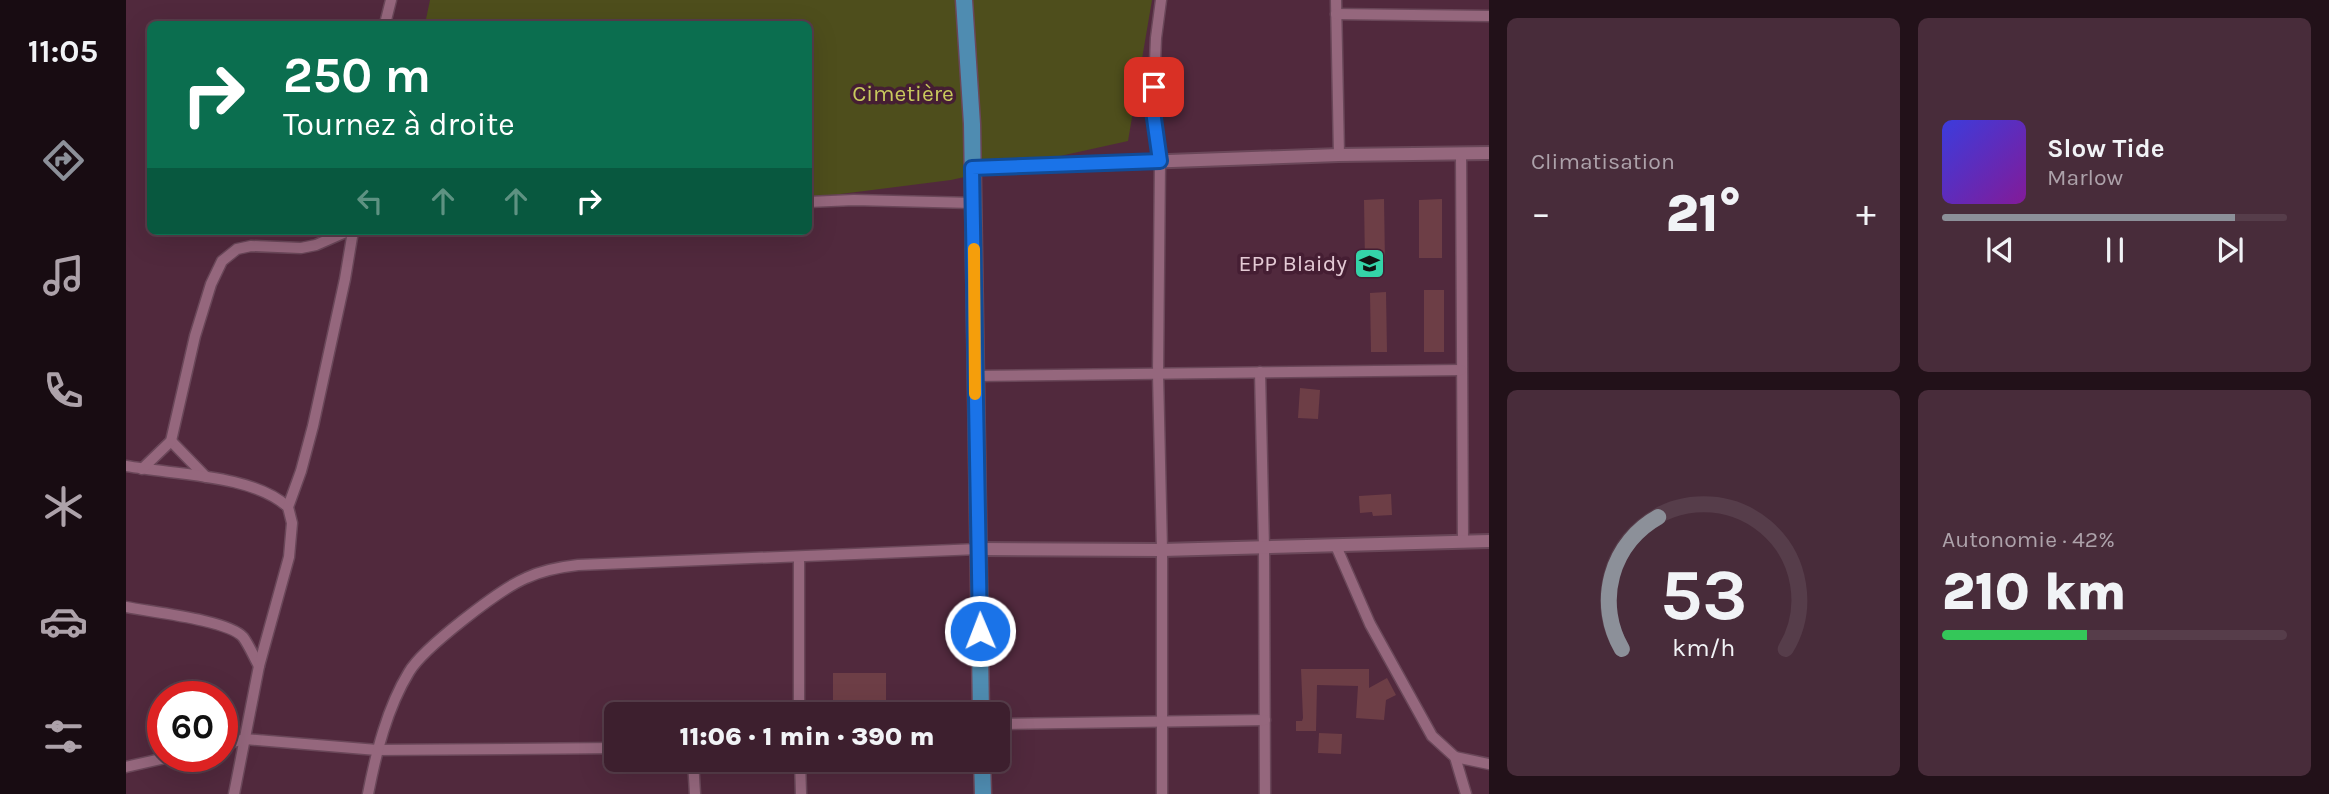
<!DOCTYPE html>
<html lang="fr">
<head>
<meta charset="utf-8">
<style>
	:root { --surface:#3d1f2e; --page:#482c3a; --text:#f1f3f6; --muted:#ada2aa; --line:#563d4a; --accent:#8c9099 }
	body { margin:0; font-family:Karla,sans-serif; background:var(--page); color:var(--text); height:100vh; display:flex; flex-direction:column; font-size:26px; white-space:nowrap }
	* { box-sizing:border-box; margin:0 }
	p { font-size:23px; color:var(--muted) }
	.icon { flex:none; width:38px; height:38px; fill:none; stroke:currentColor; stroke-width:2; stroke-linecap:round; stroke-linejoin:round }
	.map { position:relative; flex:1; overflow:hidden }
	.details { display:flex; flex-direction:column; gap:18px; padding:18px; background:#221119; width:840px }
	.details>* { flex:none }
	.hud { position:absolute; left:21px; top:21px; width:665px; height:214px; border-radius:10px; box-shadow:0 7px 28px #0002,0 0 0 2px var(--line); background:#0b6e4f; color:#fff; overflow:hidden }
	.speed { position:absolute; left:21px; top:681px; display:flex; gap:14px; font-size:35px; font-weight:700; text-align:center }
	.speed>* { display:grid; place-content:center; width:91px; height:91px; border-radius:50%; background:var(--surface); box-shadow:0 7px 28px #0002,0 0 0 2px var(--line); line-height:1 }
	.speed .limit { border:10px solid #d22; background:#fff; color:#111 }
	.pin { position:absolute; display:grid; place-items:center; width:60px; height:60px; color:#fff; margin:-30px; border-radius:14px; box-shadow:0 4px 10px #0006 }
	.me { position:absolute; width:77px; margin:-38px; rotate:359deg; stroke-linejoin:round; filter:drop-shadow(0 0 5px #0008) }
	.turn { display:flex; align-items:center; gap:24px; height:147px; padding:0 21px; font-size:32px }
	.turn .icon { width:91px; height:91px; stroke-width:2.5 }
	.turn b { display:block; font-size:49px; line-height:60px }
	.lanes { display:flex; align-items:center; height:66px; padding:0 21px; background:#0003; justify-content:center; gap:35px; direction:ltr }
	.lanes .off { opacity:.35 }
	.big { font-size:52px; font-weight:800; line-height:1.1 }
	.details .tile { flex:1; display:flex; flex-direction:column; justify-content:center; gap:10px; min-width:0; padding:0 24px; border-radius:10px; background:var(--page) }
	.details .dial { align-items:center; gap:0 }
	.dial svg { height:182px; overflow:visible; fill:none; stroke:var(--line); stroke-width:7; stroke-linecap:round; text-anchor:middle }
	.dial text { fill:var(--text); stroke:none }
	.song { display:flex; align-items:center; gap:21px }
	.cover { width:84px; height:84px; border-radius:10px; background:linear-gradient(135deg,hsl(240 70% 55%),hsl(290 70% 35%)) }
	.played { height:7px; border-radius:4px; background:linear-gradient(90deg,var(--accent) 85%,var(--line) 85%) }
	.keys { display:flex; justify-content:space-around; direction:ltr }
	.heat { display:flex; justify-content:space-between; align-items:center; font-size:38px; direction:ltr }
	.charge { height:10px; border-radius:5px; background:linear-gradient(90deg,#34c759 42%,var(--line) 0) }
	.details .tiles { flex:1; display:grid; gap:18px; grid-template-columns:repeat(2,1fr) }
	.trip { position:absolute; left:478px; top:702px; width:406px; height:70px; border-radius:10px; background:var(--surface); box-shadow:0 7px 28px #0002,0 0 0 2px var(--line); font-weight:800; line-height:70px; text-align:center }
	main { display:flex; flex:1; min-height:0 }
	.tabs { display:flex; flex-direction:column; width:126px; justify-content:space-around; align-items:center; background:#180c12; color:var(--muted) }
	.tabs .icon { width:49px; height:49px }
	.tabs .current { color:var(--accent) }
	.tabs b { font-size:32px; color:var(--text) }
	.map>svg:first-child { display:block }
</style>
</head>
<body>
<main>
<nav class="tabs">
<b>11:05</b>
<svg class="icon current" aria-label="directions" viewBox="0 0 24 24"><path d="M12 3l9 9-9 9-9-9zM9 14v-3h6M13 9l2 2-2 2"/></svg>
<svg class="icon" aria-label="music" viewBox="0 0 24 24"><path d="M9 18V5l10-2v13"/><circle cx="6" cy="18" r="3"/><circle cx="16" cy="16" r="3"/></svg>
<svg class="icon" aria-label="phone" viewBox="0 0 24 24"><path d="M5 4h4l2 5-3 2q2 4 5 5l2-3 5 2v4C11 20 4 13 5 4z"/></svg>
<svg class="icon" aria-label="climate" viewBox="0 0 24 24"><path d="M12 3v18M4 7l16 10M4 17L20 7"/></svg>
<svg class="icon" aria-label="car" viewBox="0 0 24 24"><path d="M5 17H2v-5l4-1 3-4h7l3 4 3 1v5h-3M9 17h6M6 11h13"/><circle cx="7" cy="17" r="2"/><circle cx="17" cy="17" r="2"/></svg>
<svg class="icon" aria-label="filters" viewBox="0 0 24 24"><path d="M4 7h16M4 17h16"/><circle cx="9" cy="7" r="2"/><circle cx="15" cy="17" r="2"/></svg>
</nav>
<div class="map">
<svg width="1363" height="794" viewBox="0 0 1363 794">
	<rect width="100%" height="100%" fill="#51293d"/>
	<!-- green -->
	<path fill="#4e4e1c" d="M304,0H1026L1002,141L825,180L683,198L682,24H299Z"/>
	<!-- building -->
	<g fill="#6d3e46">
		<path d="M1258,199L1259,262L1239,263L1238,200Z"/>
		<path d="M1316,199V258H1293V200Z"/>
		<rect x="1298" y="290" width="20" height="62"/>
		<path d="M1260,292L1261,352H1245L1244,293Z"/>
		<path d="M1174,388L1194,390L1192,419L1172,418Z"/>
		<path d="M1265,494L1266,515L1247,516L1246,512L1234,513L1233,496Z"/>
		<path d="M1175,669H1243V688L1261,678L1270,695L1260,700L1258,720L1230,718L1232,686L1191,685L1190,731H1170V721H1176L1177,718Z"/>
		<rect x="707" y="673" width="53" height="41"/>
		<path d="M1193,733L1216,734L1215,754L1192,753Z"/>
	</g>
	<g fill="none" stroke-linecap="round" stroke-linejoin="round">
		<defs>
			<g id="minor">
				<path d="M1035,0L1030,38L1027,111L1034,161L1032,374L1036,550V794"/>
				<path d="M1210,0L1213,155"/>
				<path d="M1210,14L1363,16"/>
				<path d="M259,24L265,0"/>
				<path d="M1335,153L1337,541"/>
				<path d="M682,202L728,200L847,203"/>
				<path d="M1134,372L1138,548L1139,794"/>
				<path d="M849,376L1335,370"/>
				<path d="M45,441L80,477"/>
				<path d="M0,466C48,475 126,474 162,507"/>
				<path d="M16,469L45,441L69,336L85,284L96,261L111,249L125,246L175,248L190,245L222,231"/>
				<path d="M1210,546L1244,624L1306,736L1329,757L1340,794"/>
				<path d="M673,557V714"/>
				<path d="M0,607C25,612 102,620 117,637C123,645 128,657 133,666"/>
				<path d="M872,724L1139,720"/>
				<path d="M96,745L119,739L251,750L490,748"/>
				<path d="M1329,757L1363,764"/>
				<path d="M567,760L569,794"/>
				<path d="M674,760L675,794"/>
				<path d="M0,767L48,756"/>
				<path d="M108,794L133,666L163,557L166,523L162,507L175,471L187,426L219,279L227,231"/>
				<path d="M242,794C250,753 261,708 283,672C297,648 374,589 400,578C417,570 434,567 452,565L853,549"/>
			</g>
			<g id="tertiary">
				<path d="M846,168L1213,155L1363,153"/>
				<path d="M853,549L1036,550L1363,541"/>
			</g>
			<g id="primary">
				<path d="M838,0L846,124L855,714"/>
				<path d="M856,760L857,794"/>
			</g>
		</defs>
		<!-- minor casing -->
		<use href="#minor" stroke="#6a4759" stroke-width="13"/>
		<!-- tertiary casing -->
		<use href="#tertiary" stroke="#6a4759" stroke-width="16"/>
		<!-- primary casing -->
		<use href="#primary" stroke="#6a4759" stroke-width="19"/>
		<!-- minor -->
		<use href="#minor" stroke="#95677d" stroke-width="10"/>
		<!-- tertiary -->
		<use href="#tertiary" stroke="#95677d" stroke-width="12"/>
		<!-- primary -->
		<use href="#primary" stroke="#4f8cb1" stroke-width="16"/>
	</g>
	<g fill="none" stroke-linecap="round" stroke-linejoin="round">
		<defs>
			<path id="route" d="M854,631L846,168L1034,161L1027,111L1028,87"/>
		</defs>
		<!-- route casing -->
		<use href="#route" stroke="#114b97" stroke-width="18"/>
		<!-- route -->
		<use href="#route" stroke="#1a73e8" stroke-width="12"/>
		<!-- slow -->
		<path stroke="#f59e0b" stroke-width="12" d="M848,249L849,394"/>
	</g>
	<!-- icons -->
	<defs>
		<symbol id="school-square" viewBox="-11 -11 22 22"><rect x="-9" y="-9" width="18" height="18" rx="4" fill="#34d4a8" stroke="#451e33"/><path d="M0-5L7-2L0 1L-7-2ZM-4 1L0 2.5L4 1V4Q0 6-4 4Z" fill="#111"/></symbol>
	</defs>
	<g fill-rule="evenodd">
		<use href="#school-square" x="1226" y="246" width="35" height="35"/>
	</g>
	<g text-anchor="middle" stroke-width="7" stroke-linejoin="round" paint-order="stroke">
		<!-- park labels -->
		<g font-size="23" fill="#c8c95d" stroke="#451e33">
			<text x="777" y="101">Cimetière</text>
		</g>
		<!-- poi labels -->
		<g font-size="23" fill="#e4cad5" stroke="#451e33" text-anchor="end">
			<text x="1221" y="271">EPP Blaidy</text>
		</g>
	</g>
</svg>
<div class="speed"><div class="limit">60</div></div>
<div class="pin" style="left:1028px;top:87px;background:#d93025"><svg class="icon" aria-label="arrive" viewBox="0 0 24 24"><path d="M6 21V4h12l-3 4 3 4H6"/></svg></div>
<svg class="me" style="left:854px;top:631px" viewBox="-20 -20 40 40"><circle r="17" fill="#1a73e8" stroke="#fff" stroke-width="3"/><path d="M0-11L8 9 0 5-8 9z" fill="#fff"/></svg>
<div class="trip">11:06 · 1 min · 390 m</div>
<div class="hud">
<div class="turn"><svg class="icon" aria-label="right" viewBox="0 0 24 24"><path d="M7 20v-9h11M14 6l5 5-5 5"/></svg><div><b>250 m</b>Tournez à droite</div></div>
<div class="lanes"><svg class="icon off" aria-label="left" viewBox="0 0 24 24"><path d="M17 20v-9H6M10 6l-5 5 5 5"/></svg><svg class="icon off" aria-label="ahead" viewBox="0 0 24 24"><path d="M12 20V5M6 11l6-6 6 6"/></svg><svg class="icon off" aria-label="ahead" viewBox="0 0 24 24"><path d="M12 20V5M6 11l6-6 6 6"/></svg><svg class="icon" aria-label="right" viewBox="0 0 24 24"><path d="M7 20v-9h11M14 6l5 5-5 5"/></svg></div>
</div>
</div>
<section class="details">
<div class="tiles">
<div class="tile"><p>Climatisation</p>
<div class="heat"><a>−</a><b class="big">21°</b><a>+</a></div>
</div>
<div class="tile">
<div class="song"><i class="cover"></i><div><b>Slow Tide</b><p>Marlow</p></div></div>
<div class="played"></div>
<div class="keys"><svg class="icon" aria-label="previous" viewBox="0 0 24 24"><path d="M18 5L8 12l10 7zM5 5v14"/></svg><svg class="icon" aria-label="pause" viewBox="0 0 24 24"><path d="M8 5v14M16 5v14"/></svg><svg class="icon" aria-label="next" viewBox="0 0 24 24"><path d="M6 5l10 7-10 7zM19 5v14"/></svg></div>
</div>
<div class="tile dial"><svg viewBox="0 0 100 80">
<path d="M14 69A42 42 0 1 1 86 69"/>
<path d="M14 69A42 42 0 0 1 30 11" stroke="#8c9099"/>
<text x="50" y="56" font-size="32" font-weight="700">53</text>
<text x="50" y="72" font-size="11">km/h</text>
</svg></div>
<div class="tile"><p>Autonomie · 42%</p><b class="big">210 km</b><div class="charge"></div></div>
</div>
</section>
</main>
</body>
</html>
